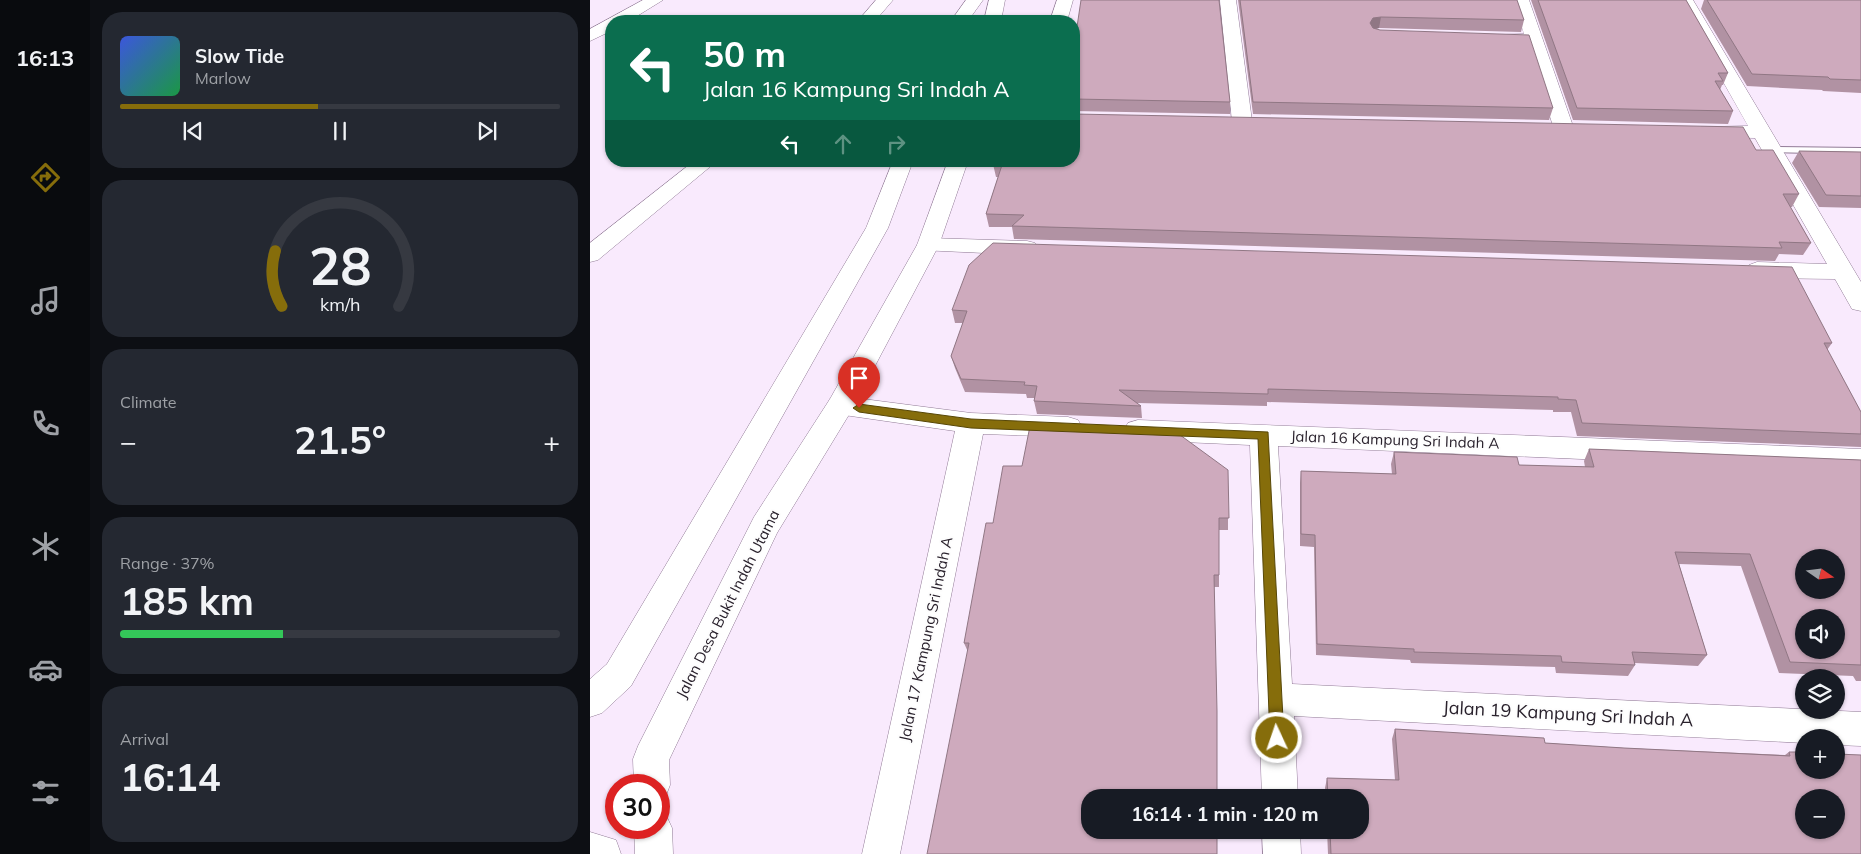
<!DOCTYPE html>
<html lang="en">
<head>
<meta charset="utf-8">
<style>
	:root { --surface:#171b24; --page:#242831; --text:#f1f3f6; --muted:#9ea1a6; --line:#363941; --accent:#866d0b }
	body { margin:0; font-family:Mulish,sans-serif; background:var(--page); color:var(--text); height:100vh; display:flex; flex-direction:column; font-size:19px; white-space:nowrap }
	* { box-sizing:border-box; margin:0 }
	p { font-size:16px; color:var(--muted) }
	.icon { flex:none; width:28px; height:28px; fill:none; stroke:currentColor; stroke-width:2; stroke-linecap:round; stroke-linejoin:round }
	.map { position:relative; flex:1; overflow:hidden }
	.side { display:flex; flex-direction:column; gap:12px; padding:12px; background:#0d0f14; width:500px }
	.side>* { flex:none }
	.top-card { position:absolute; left:15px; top:15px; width:475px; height:152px; border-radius:20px; box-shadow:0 1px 4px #0004; background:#0b6e4f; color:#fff; overflow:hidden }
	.needle { width:32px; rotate:104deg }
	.fabs { position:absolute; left:1205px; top:549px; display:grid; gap:10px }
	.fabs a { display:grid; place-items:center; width:50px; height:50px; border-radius:50%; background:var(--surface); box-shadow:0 1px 4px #0004; font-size:25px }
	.speed { position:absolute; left:15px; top:774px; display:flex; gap:10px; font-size:25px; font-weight:700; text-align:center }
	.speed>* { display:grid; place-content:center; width:65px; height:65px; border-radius:50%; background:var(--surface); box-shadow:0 1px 4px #0004; line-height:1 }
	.speed .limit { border:8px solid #d22; background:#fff; color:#111 }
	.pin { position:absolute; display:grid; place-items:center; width:42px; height:42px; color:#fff; margin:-51px -21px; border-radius:50% 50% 50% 0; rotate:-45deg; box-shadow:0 0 5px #0007 }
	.pin .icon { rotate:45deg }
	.me { position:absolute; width:55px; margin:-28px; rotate:357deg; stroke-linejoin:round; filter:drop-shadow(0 0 4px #0008) }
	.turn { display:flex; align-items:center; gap:18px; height:105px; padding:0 15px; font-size:22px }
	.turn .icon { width:65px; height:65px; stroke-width:2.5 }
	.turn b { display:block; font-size:35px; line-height:42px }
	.lanes { display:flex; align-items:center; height:48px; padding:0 15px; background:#0003; justify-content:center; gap:25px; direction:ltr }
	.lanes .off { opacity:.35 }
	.big { font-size:38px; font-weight:700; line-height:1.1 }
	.side .card { flex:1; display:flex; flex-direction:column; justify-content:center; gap:8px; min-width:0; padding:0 18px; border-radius:20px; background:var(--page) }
	.side .dial { align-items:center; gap:0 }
	.dial svg { height:130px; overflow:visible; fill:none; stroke:var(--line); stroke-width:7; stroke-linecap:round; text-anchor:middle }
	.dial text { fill:var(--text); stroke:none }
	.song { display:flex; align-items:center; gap:15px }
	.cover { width:60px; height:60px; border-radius:8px; background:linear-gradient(135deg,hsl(230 70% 55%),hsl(140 70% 35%)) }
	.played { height:5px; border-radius:2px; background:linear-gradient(90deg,var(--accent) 45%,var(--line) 45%) }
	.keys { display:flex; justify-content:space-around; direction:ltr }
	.heat { display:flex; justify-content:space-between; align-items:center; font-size:28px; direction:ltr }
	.charge { height:8px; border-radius:4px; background:linear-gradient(90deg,#34c759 37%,var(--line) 0) }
	.trip { position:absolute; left:491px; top:789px; width:288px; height:50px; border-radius:20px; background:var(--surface); box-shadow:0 1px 4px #0004; font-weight:700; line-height:50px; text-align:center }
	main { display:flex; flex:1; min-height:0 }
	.menu { display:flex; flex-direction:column; width:90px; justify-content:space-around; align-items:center; background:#090b0e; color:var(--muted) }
	.menu .icon { width:35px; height:35px }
	.menu .on { color:var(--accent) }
	.menu b { font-size:22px; color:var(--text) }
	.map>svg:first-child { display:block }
</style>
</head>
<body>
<main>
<nav class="menu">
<b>16:13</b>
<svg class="icon on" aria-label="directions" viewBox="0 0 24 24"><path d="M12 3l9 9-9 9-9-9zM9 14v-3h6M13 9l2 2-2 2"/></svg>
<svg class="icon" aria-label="music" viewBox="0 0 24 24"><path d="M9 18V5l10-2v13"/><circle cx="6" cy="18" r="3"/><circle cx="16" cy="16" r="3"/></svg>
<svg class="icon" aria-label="phone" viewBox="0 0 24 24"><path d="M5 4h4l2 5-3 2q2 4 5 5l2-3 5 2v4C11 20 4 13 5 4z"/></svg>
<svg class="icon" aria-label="climate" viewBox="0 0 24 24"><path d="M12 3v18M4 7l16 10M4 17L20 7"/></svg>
<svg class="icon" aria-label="car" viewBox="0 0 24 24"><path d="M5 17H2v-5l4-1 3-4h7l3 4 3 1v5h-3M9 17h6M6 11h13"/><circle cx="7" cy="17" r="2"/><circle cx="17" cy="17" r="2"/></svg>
<svg class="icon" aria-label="filters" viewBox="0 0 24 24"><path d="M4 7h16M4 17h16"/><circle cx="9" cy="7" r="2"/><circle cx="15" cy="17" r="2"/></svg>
</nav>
<section class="side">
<div class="card">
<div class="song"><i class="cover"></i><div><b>Slow Tide</b><p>Marlow</p></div></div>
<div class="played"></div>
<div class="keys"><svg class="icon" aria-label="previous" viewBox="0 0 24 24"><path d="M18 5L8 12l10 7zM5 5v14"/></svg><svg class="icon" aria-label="pause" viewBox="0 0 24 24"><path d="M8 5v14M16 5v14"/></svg><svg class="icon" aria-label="next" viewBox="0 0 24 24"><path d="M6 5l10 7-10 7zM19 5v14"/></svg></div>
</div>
<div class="card dial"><svg viewBox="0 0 100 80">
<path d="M14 69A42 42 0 1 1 86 69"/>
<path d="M14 69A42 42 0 0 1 10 35" stroke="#866d0b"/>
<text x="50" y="56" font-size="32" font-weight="700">28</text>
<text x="50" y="72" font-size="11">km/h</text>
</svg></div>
<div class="card"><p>Climate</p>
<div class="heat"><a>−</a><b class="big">21.5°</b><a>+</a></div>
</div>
<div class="card"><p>Range · 37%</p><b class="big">185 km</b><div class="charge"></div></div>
<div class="card"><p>Arrival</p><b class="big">16:14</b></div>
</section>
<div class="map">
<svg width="1271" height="854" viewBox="0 0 1271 854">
	<rect width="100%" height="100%" fill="#f9eafd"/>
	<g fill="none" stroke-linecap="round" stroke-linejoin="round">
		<defs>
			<path id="service" d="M1182,147L1271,148V154L1178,152L1176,150Z"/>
			<g id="minor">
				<path d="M467,0H483L477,21H460Z"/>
				<path d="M630,0H646L662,121L659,125H645L642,121Z"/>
				<path d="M923,0H939L984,129L981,133L974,135L967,133L964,129L937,45L897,43L894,39L897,35L934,34Z"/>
				<path d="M1087,0H1103L1271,282V311L1262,309L1245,279L1167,278L1159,275L1155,270L1159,265L1167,262L1237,264L1165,138L1118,137L1111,135L1108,131L1111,127L1158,126Z"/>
				<path d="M338,238L437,241L445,243L448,248L445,253L437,255L330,250L327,245L330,240Z"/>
				<path d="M250,396L381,413L478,417L488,420L492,427L488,434L478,437L393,434L310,854H272L365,431L240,413L237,406L240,399Z"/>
				<path d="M548,420L1271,449V471L688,446L702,684L1271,712V746L1246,745V738H1214V743L704,716L708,798H672L660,445L548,440L538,437L534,430L538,423Z"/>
				<path d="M672,830H710L711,854H673Z"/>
			</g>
			<g id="tertiary">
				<path d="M376,0H393L378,21H361Z"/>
				<path d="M399,0H415L411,21H394Z"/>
				<path d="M303,161H323L298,228L41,686L12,713L0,717V679L17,664L276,228Z"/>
				<path d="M358,161H378L349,245L260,413L187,533L79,760L80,785L75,798L69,800V785H44L43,759L48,746L164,517L240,399L327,245Z"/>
				<path d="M69,812L76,815L82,828L83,854H45L44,828H69Z"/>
				<path d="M0,832L26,840L31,854H0Z"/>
			</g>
			<g id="motorway">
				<path d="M53,0H73L39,21H21V31L0,41V29Z"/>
				<path d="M286,0H303L285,21H268Z"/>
				<path d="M104,161H127L8,260L0,262V243Z"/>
			</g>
		</defs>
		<!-- service casing -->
		<use href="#service" stroke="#917b96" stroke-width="2"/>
		<!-- minor casing -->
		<use href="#minor" stroke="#917b96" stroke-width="1"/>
		<!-- tertiary casing -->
		<use href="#tertiary" stroke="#917b96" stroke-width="1"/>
		<!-- motorway casing -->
		<use href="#motorway" stroke="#917b96" stroke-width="1"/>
		<!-- service -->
		<use href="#service" fill="#fff" fill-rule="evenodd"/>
		<!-- minor -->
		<use href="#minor" fill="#fff" fill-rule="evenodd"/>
		<!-- tertiary -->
		<use href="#tertiary" fill="#fff" fill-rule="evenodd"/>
		<!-- motorway -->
		<use href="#motorway" fill="#fff" fill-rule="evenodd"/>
	</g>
	<!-- wall -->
	<g fill="#b192a3">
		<path d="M648,0H927L934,20L931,32L789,28L785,29L963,108L959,120L663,114Z"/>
		<path d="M941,0H1096L1138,73L1133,85H1132L1130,90L1143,111L1138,124L983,120Z"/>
		<path d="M1114,0H1271V93L1233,91L1232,90L1157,86L1111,9Z"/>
		<path d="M484,47L640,102V114L484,111V114L1166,150L1209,194L1202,207H1200L1221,243L1213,255L1189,254L1185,261L424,239L422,227H399L396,214L408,177H406L403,164L484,161Z"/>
		<path d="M1209,151L1271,152V208L1229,207L1202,163Z"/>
		<path d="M362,310L1242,343L1237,350L1271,412V447L987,436L981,412H963V410L677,402V406L547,403L551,406L552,418L447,414L444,401L445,398H437L436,394L375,392L365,368L361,356L373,323H365Z"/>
		<path d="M999,449L1271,460V681H1266L1263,676L1189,673L1151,566L1089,564L1117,655L1108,666L1045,663V665L1038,676L966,673L965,667L821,663L820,660L726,655L724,547L710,546V483L711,471L802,474L801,464L804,452L929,465L995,467L994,461Z"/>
		<path d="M432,466L638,470V530H629V587H624L378,652L374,643L403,523Z"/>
		<path d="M805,729L955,743L1034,748L1195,755L1199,752L1271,854H738L737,830H770V798H736L735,788L737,778L805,780L802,739Z"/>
	</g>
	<!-- shaded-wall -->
	<path fill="#907784" d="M791,17L789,28L782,30L780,23L783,18Z"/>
	<!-- building -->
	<g fill="#ceaabd" stroke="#907784" fill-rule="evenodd">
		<path d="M491,0H629L640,102L484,99V47Z"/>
		<path d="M650,0H927L934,20L791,17L783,18L780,23L783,28L790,30L939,35L963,108L663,102Z"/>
		<path d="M948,0H1096L1138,73H1128L1133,81H1125L1143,111L987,108Z"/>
		<path d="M1117,0H1271V80L1240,79L1238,77L1162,74Z"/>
		<path d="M484,114L1153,127L1166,150H1183L1209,194H1193L1221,243L1189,242L1192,248L422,226L434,215L396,214L412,165L403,164L404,161H484Z"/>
		<path d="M1209,151L1271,152V196L1236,195Z"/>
		<path d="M403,243L1202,267L1242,343H1234L1271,412V434L992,423L986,400L968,399V397L678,389V394L529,390L551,406L444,401L447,386L434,385L435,382L371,379L361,356L377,311L362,310L379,265Z"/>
		<path d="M440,426L586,432L638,470L639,518H629V575H624L627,711V798H500V830H627V854H337L379,643H374L396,523H403L413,466H432Z"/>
		<path d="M999,449L1271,460V665L1200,662L1160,554L1085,552L1117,655L1042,652L1045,665L972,662L971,656L824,652V649L727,644L725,535L711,534V471L806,474L804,452L927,457L929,465L1004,467ZM1214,558H1246V590H1214ZM1214,618H1246V650H1214Z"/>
		<path d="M805,729L954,738L955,743L1034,748L1200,756L1199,752H1214V770H1246V754L1271,755V854H741L740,830H770V798H738L737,778L809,780ZM1214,798H1246V830H1214Z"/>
	</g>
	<!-- route -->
	<path fill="#866d0b" stroke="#574707" d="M269,404L381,419L678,432L694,738L692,743L687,745L682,743L680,738L668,439L381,428L269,412L263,408Z"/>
	<g text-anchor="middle" stroke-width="4" stroke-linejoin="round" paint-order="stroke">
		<!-- street labels -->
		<g font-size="15" fill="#29212c" stroke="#fdfdfd">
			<text transform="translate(805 440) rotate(2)" y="5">Jalan 16 Kampung Sri Indah A</text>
			<text transform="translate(138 604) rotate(-63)" y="5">Jalan Desa Bukit Indah Utama</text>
			<text transform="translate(336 639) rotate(-78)" y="5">Jalan 17 Kampung Sri Indah A</text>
		</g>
		<!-- near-street labels -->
		<g font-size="18" fill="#29212c" stroke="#fdfdfd">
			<text transform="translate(978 714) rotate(3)" y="6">Jalan 19 Kampung Sri Indah A</text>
		</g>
	</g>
</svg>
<div class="fabs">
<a><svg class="needle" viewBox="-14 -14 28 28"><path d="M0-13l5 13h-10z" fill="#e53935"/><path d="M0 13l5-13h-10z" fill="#9ea1a6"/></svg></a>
<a><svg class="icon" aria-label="sound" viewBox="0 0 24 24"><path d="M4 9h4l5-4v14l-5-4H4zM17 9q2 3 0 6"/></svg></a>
<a><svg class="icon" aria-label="layers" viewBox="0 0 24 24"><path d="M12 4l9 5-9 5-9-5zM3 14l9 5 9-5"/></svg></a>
<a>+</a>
<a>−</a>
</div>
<div class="speed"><div class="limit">30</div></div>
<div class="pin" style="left:269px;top:408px;background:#d93025"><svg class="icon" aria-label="arrive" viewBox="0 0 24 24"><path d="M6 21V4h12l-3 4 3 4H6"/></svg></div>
<svg class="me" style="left:687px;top:738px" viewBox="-20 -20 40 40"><circle r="17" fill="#866d0b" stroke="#fff" stroke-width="3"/><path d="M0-11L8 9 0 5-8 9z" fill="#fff"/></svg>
<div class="trip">16:14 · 1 min · 120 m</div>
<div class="top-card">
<div class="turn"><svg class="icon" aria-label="left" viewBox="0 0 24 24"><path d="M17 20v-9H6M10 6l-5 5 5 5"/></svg><div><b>50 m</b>Jalan 16 Kampung Sri Indah A</div></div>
<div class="lanes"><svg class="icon" aria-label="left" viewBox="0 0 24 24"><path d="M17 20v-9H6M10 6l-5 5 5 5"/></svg><svg class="icon off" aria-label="ahead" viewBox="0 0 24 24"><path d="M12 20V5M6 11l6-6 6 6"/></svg><svg class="icon off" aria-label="right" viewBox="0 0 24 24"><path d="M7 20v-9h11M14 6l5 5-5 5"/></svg></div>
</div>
</div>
</main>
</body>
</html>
